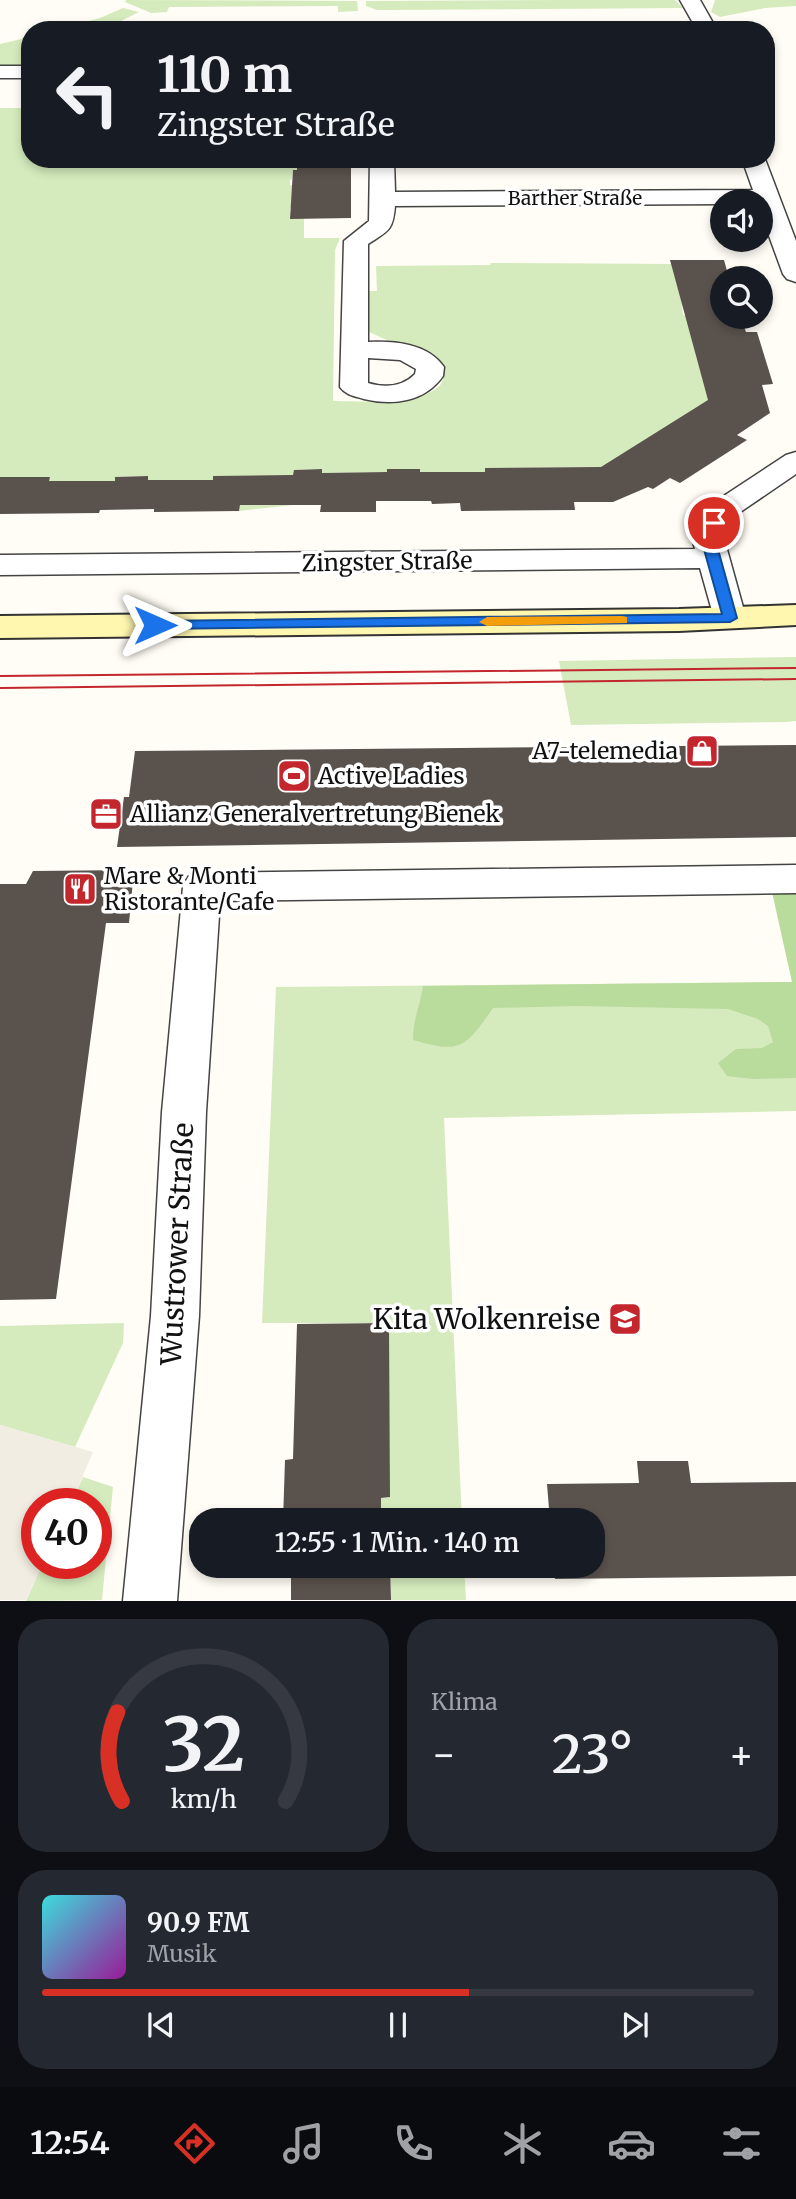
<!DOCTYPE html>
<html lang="de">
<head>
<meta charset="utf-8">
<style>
	:root { --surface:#171b24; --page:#242831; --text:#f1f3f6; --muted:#9ea1a6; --line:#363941; --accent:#d93025 }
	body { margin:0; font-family:Merriweather,serif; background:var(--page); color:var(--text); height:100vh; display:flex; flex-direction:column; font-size:26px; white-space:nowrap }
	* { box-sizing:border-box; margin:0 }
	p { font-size:23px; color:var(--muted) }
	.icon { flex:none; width:38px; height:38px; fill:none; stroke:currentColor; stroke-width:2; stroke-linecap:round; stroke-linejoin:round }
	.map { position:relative; height:1601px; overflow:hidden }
	.details { display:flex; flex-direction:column; gap:18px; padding:18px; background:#0d0f14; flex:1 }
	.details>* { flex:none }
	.banner { position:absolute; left:21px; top:21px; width:754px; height:147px; border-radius:28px; box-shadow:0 4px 10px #0003; background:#171b24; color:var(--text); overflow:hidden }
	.fabs { position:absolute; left:710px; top:189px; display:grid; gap:14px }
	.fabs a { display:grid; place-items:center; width:63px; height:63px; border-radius:50%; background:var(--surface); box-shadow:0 4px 10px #0003; font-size:35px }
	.speed { position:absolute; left:21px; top:1488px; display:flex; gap:14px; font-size:35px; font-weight:700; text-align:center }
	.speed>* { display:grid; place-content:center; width:91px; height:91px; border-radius:50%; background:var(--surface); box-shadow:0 4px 10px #0003; line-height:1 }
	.speed .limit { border:10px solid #d22; background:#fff; color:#111 }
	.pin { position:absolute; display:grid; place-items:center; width:60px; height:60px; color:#fff; margin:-30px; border:4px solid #fff; border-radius:50%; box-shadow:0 2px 7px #0007 }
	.me { position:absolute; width:77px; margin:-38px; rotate:90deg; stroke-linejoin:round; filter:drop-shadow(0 0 5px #0008) }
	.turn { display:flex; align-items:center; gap:24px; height:147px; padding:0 21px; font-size:32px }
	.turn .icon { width:91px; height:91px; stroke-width:2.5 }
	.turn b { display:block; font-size:49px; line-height:60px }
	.big { font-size:52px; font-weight:600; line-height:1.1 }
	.details .card { flex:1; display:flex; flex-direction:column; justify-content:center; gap:10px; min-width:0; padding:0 24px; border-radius:28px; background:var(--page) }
	.details .dial { align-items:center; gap:0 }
	.dial svg { height:182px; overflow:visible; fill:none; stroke:var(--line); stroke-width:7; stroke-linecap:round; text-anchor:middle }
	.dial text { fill:var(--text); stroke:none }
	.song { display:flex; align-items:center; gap:21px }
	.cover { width:84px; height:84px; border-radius:10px; background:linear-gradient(135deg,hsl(180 70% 55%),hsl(300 70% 35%)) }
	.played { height:7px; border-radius:4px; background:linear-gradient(90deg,var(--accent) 60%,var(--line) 60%) }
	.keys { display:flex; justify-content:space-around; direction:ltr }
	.heat { display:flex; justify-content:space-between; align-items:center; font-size:38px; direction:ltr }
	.details .tiles { flex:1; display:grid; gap:18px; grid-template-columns:1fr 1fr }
	.card:last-child { grid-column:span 2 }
	.trip { position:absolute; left:189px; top:1508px; width:416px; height:70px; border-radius:28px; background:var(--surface); box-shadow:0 4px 10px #0003; font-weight:600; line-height:70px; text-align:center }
	.menu { display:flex; height:112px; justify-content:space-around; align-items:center; background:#090b0e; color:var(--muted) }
	.menu .icon { width:49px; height:49px }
	.menu .current { color:var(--accent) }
	.menu b { font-size:32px; color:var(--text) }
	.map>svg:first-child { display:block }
</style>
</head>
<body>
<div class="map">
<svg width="796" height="1601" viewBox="0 0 796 1601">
	<rect width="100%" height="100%" fill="#fffdf5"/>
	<!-- green -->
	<g fill="#d5ebbd">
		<path d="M126,0L357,1L358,11L338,12V6L169,7L167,12L151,13L125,2Z"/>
		<path d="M566,0H675L683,8L377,10L366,6V1Z"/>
		<path d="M715,0H796V6L765,8L720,17L711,12Z"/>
		<path d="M123,8L139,12L103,30H56L100,18Z"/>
		<path d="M30,37V68H0V44Z"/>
		<path d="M0,108H30V159H297V170H293L292,179L290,180V185H296L295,208H290V218H304V238H340L335,250L333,401C354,401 462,408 441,365L367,331L365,291H377L376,266L490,265L491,263L677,264L683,315L690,316C693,345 697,372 713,398L609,467L486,468L485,472H420V469H387V472L322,473L321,469L294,470L293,505L239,511L242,476H214L213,480H148L147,476L115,477V481H49V477H0Z"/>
		<path d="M796,657V721L787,722L571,725L559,661Z"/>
		<path d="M796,892V1111L444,1118L462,1521H381V1498L390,1497L388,1323H262L276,987L792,982Z"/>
		<path d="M124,1323L123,1343L75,1447L0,1425V1326Z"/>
		<path d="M83,1477L113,1487L102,1600L26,1601L43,1563H96V1503H71Z"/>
		<path d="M390,1566H464L466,1600H391Z"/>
	</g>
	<!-- forest -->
	<path fill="#b9dc9c" d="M772,892H796V1078L753,1079L727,1076L718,1063L736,1049L762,1048L773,1042L768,1026L758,1019L728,1009L576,1006L493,1008C465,1048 461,1054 413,1040C413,1018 420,1007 423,986L792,982Z"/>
	<!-- pitch -->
	<path fill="#e6f2cf" d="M556,21L557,30H439L438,22Z"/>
	<!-- plaza -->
	<path fill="#f1ede2" d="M0,1425L93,1452L71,1503H37V1563H43L26,1600H0Z"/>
	<!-- building -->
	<g fill="#5a524d">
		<path d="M297,159H351V218L290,219L293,170H297Z"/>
		<path d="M670,260H724L729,278H723V317H741L746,332H757L773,384L762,385L770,413L737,435L747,440L680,483L670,478L653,489L648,487L613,502H574L575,510L461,511L460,503L432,504L431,501H376V512H320L321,505H240L239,511L154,512V509L100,510L99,513L0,514V477H50L49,481H115V477L148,476V480H213V476L293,475L294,470L322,469V473L387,472V469H420V472H485V468L601,467L708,400Z"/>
		<path d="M796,745V837L117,847L124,797H129L135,751Z"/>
		<path d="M134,870L129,923H106L56,1299L0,1300V884H26L33,871Z"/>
		<path d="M389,1323L390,1497L381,1498V1521H283L285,1460L293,1459L297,1324Z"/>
		<path d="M637,1461H688L691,1483L796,1482V1576L555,1579L554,1566H593V1521H550L547,1484L639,1483Z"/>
		<path d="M291,1566H390L391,1600H291Z"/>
	</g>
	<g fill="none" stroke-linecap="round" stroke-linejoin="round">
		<defs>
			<g id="street">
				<path d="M680,0H700L717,30H697Z"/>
				<rect x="0" y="66" width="30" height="12"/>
				<path d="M370,159H394L395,192L753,190L742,159H765L796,241V282L787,279L783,274L761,214V201H723V204L395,206C393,231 388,231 368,244V342C395,341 427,343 444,367L443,376C425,402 393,406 364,399C354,396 346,395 340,387L344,241L369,221ZM368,358L400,360L416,369L415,374C402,387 385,388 368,383Z"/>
				<path d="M796,452V474L733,517L723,535L746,618L742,625L730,628L718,625L714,618L700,568L0,575V555L695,549L691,535L710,505L786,455Z"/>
				<path d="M796,865V893L220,901L206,1112L199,1316L177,1601H123L151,1316L162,1112L183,887L188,877L202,873Z"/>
			</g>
			<path id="secondary" d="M796,605V625L679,631L0,638V616L679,609Z"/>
		</defs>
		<!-- street casing -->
		<use href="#street" stroke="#444" stroke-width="3"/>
		<!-- secondary casing -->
		<use href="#secondary" stroke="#333" stroke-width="4"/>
		<!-- street -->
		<use href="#street" fill="#fff" fill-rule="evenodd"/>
		<!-- secondary -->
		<use href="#secondary" fill="#fff6b0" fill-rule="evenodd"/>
		<!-- tram -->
		<g stroke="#c4262e" stroke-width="2">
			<path d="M0,676L796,668"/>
			<path d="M0,688L796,679"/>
		</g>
	</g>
	<!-- route -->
	<path fill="#1a73e8" stroke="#114b97" stroke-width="2" d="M714,519L721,523L714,535L737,618L730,622L155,629L147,625L155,621L722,614L700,535L709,520Z"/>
	<!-- slow -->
	<path fill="#f59e0b" d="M622,616L627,617V623L487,626L479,622L487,617Z"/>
	<!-- icons -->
	<defs>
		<symbol id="shop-square" viewBox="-11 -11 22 22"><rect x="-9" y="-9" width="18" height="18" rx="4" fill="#c4262e" stroke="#fff"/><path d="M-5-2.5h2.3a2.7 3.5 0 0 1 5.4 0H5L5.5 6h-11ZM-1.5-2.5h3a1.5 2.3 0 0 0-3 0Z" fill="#fff"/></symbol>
		<symbol id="stadium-square" viewBox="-11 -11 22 22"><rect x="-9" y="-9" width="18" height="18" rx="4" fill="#c4262e" stroke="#fff"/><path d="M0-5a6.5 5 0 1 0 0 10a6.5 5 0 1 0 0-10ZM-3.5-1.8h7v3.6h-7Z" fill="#fff"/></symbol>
		<symbol id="office-square" viewBox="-11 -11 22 22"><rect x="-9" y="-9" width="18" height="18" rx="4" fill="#c4262e" stroke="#fff"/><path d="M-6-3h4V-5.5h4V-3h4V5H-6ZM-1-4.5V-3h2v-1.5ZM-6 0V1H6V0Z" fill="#fff"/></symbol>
		<symbol id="restaurant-square" viewBox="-11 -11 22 22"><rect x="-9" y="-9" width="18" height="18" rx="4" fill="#c4262e" stroke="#fff"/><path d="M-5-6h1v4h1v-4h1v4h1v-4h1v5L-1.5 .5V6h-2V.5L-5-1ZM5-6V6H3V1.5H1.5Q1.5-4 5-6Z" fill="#fff"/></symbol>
		<symbol id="school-square" viewBox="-11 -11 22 22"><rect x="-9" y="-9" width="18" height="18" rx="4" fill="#c4262e" stroke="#fff"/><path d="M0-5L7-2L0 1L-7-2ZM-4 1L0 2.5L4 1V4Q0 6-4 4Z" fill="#fff"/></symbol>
	</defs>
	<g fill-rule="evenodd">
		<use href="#shop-square" x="683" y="732" width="38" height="38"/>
		<use href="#stadium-square" x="275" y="757" width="38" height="38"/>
		<use href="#office-square" x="87" y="795" width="38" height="38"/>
		<use href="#restaurant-square" x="61" y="870" width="38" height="38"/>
		<use href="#school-square" x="606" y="1300" width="38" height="38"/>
	</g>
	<g text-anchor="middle" stroke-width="7" stroke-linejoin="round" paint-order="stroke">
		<!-- far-street labels -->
		<g font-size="19" fill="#111" stroke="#fff">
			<text x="575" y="205">Barther Straße</text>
		</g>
		<!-- street labels -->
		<g font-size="23" fill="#111" stroke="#fff">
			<text transform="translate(387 562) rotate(-1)" y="8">Zingster Straße</text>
		</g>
		<!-- poi labels -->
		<g font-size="23" fill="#111" stroke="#fff" text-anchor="start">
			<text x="678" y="759" text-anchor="end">A7-telemedia</text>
			<text x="318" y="784">Active Ladies</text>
			<text x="130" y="822">Allianz Generalvertretung Bienek</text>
			<text x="104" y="884">Mare &amp; Monti<tspan x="104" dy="26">Ristorante/Cafe</tspan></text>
		</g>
		<!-- near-street labels -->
		<g font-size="28" fill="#111" stroke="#fff">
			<text transform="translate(177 1244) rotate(-87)" y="10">Wustrower Straße</text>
		</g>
		<!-- near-poi labels -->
		<g font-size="28" fill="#111" stroke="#fff" text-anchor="end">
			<text x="600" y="1329">Kita Wolkenreise</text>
		</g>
	</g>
</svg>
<div class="fabs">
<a><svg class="icon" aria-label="sound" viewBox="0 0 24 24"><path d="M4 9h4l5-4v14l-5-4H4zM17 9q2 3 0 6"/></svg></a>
<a><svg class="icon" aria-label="search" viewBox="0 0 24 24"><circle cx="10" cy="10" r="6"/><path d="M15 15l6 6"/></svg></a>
</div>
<div class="speed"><div class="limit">40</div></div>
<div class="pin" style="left:714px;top:523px;background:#d93025"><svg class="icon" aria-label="arrive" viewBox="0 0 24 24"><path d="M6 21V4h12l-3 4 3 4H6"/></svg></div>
<svg class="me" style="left:155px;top:625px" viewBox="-20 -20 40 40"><path d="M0-17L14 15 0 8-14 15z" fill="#1a73e8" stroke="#fff" stroke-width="4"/></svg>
<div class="trip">12:55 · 1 Min. · 140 m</div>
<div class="banner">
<div class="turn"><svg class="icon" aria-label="left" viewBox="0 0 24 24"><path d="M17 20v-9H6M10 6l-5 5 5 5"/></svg><div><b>110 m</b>Zingster Straße</div></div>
</div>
</div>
<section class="details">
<div class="tiles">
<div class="card dial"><svg viewBox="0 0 100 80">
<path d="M14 69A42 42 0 1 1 86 69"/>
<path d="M14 69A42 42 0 0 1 12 30" stroke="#d93025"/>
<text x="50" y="56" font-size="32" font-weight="700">32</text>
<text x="50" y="72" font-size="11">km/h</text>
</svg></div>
<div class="card"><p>Klima</p>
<div class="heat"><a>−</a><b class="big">23°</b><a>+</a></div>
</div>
<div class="card">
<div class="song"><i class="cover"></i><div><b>90.9 FM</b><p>Musik</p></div></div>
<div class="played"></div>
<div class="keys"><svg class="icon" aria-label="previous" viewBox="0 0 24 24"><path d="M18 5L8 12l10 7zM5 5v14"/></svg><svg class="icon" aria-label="pause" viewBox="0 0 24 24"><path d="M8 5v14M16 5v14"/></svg><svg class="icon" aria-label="next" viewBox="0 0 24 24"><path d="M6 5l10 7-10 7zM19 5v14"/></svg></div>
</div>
</div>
</section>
<nav class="menu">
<b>12:54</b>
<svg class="icon current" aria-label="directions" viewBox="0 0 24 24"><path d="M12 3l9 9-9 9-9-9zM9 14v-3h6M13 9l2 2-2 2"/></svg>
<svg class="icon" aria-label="music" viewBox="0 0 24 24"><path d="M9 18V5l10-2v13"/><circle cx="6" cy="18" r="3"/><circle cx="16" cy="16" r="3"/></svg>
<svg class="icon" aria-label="phone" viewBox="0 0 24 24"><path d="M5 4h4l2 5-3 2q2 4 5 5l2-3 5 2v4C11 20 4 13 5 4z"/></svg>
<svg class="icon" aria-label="climate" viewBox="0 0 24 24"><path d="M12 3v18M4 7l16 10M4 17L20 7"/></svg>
<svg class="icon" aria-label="car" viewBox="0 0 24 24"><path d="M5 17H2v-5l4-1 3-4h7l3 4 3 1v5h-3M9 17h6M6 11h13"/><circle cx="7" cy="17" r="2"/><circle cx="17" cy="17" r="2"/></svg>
<svg class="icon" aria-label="filters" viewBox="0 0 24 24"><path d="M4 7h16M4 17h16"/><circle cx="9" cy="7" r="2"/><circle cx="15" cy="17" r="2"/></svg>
</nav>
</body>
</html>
